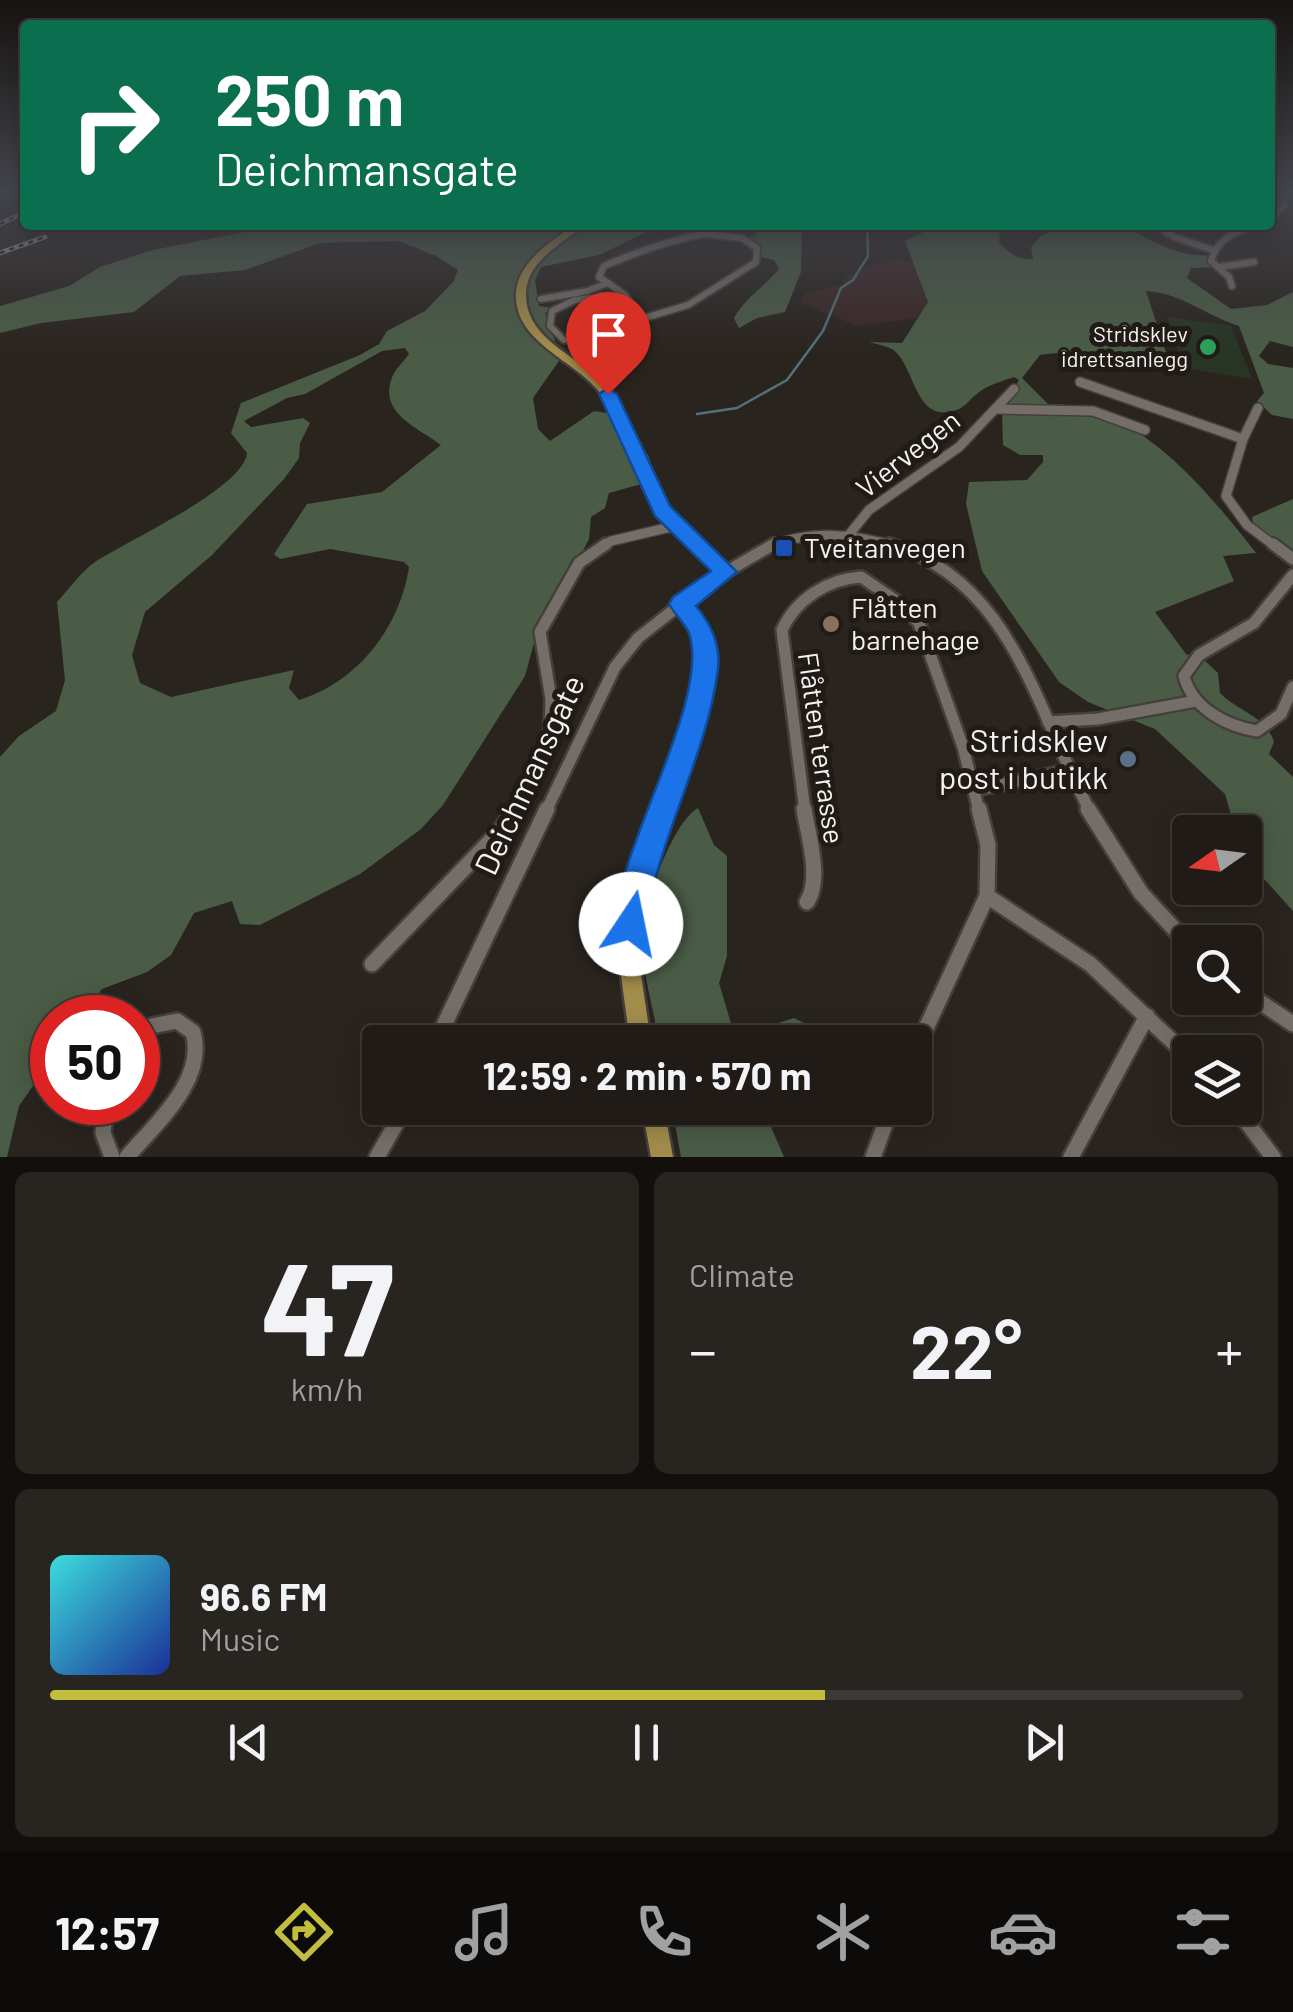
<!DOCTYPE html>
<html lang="en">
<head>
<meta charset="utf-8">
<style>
	:root { --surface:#201b17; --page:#282420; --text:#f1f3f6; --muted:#a2a1a1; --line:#3d3936; --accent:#c3bd3e }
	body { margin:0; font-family:Barlow,sans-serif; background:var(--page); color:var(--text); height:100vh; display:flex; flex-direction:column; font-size:38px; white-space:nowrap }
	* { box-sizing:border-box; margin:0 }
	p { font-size:32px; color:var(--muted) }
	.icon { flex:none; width:55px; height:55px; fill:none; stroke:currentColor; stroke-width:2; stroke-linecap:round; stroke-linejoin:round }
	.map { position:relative; height:1157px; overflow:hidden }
	.sheet { display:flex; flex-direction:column; gap:15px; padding:15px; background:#120f0d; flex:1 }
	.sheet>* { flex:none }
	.top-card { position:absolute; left:20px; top:20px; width:1255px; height:210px; border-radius:10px; box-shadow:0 5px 25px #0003,0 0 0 2px var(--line); background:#0b6e4f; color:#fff; overflow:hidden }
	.needle { width:65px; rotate:256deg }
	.buttons { position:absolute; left:1172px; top:815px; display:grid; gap:20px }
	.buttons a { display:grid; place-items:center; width:90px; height:90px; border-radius:10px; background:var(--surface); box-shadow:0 5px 25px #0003,0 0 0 2px var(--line); font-size:50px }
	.speed { position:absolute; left:30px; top:995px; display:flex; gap:20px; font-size:50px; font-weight:700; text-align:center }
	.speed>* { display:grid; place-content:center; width:130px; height:130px; border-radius:50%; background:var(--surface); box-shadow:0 5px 25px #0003,0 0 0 2px var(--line); line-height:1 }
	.speed .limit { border:15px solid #d22; background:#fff; color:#111 }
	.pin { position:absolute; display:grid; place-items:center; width:85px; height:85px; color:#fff; margin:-102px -42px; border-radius:50% 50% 50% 0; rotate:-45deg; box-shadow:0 0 10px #0007 }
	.pin .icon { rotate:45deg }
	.me { position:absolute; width:110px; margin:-55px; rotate:11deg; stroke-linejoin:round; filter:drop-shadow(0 0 8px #0008) }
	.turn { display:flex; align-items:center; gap:35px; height:210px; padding:0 30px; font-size:45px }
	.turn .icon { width:130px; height:130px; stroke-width:2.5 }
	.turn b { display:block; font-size:70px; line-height:85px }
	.big { font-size:75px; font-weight:700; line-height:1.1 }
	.sheet .tile { flex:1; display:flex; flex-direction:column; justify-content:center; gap:15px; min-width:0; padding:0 35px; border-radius:15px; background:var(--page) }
	.sheet .dial { align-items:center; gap:0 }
	.dial b { font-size:130px; line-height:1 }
	.song { display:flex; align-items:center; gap:30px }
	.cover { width:120px; height:120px; border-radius:15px; background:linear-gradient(135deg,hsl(180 70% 55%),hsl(230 70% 35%)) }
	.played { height:10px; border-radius:5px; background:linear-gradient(90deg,var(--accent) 65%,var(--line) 65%) }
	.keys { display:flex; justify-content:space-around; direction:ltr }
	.heat { display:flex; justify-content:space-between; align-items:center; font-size:55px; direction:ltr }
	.sheet .tiles { flex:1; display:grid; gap:15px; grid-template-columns:1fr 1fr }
	.tile:last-child { grid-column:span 2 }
	.trip { position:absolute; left:362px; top:1025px; width:570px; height:100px; border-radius:10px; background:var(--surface); box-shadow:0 5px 25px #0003,0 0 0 2px var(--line); font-weight:700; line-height:100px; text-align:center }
	.dock { display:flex; height:160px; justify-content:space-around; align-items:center; background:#0d0b09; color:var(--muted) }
	.dock .icon { width:70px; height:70px }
	.dock .selected { color:var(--accent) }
	.dock b { font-size:45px; color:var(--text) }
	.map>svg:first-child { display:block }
</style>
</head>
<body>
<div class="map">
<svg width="1293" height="1157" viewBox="0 0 1293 1157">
	<rect width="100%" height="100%" fill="#2a241f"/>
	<!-- industrial -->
	<path fill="#3a2726" d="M898,258L917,265L929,301L917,318L856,326L800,302L805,294L842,285L848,274Z"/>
	<!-- green -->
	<path fill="#283525" d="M1168,317L1231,326L1252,379L1183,368Z"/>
	<!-- forest -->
	<g fill="#4a5c46" fill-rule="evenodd">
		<path d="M280,225H661L599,255L541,267L535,280L539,306L558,308L545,313L561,358L533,398L538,429L550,441L594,411L612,414L625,436L648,455L656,480L609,493L605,508L591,517L589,539L566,584L541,617L525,676L443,805L421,829L360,874L260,925L240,924L232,901L194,913L171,955L147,972L102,989L82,1017L52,1018V1059L19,1106L7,1157H0V757L19,736L56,711L65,680L57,602C69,589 81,572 95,562C125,542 244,488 247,453L231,433L241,403L360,355L379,344L387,331L425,311L453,282L458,270L436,256L399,241L320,243L245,270L180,276L134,312L41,323L0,333V306L69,286L100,267L153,250ZM405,348L409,354C405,360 398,366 394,373C375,412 416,426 441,445L382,492L307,504L274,554L280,559L330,549L404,562L409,567C400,627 358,682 299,700L289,688L294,670L171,697L140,683L132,655L145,612L212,555L284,479L299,458L300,443L310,423L303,418L251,427L244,421L287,398L305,394L382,351Z"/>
		<path d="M748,225H802L801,272L785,312L757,318L739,328L734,318C745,298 764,287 779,269L774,260L757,256L747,238L757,234Z"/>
		<path d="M938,225H1001L999,242C1007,252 1019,261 1033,259L1031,247L1042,235L1072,225H1127C1136,235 1170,250 1183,253C1205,258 1206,250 1226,267L1191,268L1187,278L1231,309L1267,305L1293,292V347L1270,341L1259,356L1268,364L1293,368V419L1272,415L1257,401L1264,393L1239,326C1205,315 1181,293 1146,291L1166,352L1140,366C1105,355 1076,349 1040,355L1022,378L1048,404C1137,403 1205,488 1256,553L1223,556L1234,581L1155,612L1186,654L1204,660L1218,673L1220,693C1237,711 1266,716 1274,742L1269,754L1293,777V911L1266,881L1245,867V832H1236L1225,794L1155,729L1088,702L1059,682L982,571L966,504L969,482L1027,480L1043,462V455H1020L1003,445L1002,411L1019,380L1014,377C1003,381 987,385 978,393C968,400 966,408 953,411C914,422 915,364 892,349C886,346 876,344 869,342L902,343L928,302L905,241Z"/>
		<path d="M1293,499V560L1255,531L1252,517Z"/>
		<path d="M698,808L714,845L727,856V956L719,983L735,1037L794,1018L816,1029L822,1042H659C654,1012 645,981 642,950C639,918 669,825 698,808Z"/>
		<path d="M672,1108H763L784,1157H681Z"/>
	</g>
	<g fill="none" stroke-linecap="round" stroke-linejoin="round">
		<!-- stream -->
		<path stroke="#52717c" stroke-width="2.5" d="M697,414L737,408L787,380L823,331L841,288L853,280L868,256L867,225"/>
		<defs>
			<g id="minor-far3">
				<path d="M1270,218L1285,205L1283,191"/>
				<path d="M1156,225L1174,237L1213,250"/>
				<path d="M704,234L742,238L757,248L756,262L688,305L641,319L625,295L599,277L604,266C637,252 669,240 704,234Z"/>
				<path d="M1219,267L1254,262"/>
				<path d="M1232,286L1229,277L1211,261C1217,239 1234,233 1254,225"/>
				<path d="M541,299L588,291L608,283"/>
				<path d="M564,340L550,326L552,311L575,300L608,296"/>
				<path d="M633,345L641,333V319"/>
			</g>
			<g id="minor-far2">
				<path d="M590,375L636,343"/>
				<path d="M1080,382L1243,439"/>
				<path d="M1258,408L1243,439L1226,496L1247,525L1276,547"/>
				<path d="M998,409L1093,411L1145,430"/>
				<path d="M848,536L869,510L959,447L1014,389"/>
				<path d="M603,547L611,541L675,526"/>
				<path d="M768,547C811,529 855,534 898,547"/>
			</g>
			<g id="minor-far1">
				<path d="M889,544C1013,580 1036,711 1090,811"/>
				<path d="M1273,544L1293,559"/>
				<path d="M726,572L774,544"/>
				<path d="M1293,575L1254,623L1199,655L1184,676C1192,708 1226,726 1257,731L1281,714L1293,687"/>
				<path d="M1048,722L1098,719L1196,701"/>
				<path d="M976,790L1069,770"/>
				<path d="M514,811L532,784L550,728L551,699L540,632L579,563L606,544"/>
				<path d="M546,811L615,667L638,638L681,604"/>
				<path d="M805,811L782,630C796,599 828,579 861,577L901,604L919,623L963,747L979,811"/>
			</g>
			<g id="minor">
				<path d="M804,809C808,835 822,879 807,902"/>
				<path d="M1088,809L1141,893L1190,946"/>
				<path d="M987,896L1090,964L1190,1058"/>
				<path d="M372,964L501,830L515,809"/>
				<path d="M1245,992L1293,1024"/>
				<path d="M436,1042L547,809"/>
				<path d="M915,1052L987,896L988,845L979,809"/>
				<path d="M106,1102L103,1133L112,1157"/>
				<path d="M1236,1108L1273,1157"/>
				<path d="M127,1157C155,1124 207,1080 193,1032L177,1021L152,1026L138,1037"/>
				<path d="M377,1157L405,1108"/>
				<path d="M873,1157L891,1108"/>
				<path d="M1071,1157L1147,1016"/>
			</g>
			<g id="major">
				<path d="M575,225H584C563,244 527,260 526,293C525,337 572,353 598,378C635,413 640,466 667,507C684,533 714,548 733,572L731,576L690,605L709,630L714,655L689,761L644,899L640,968L651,1042H630L620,968L626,899L673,761L700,655L695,632L674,604L676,600L717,572C689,547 662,526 646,492C629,458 622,418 597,389C570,358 514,341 516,293C518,261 552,241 575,225Z"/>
				<path d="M642,1108H664L673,1157H651Z"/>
			</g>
		</defs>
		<!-- minor-far3 casing -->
		<use href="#minor-far3" stroke="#443f3c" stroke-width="10"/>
		<!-- minor-far2 casing -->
		<use href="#minor-far2" stroke="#443f3c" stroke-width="12"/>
		<!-- minor-far1 casing -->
		<use href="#minor-far1" stroke="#443f3c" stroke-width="16"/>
		<!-- minor casing -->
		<use href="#minor" stroke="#443f3c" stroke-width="20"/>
		<!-- major casing -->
		<use href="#major" stroke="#443f3c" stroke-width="5"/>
		<!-- minor-far3 -->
		<use href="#minor-far3" stroke="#756e68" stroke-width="6"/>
		<!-- minor-far2 -->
		<use href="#minor-far2" stroke="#756e68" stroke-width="9"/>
		<!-- minor-far1 -->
		<use href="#minor-far1" stroke="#756e68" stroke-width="11"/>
		<!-- minor -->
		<use href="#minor" stroke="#756e68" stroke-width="15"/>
		<!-- major -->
		<use href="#major" fill="#a28d4b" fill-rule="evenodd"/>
		<defs>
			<g id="rail">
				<path d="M0,224L25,212"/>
				<path d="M0,253L45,237"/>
			</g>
		</defs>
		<!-- rail casing -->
		<use href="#rail" stroke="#9c9793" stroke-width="5"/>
		<!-- rail -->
		<use href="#rail" stroke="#201b16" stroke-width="2.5" stroke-dasharray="5" stroke-linecap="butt"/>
	</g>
	<!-- sky -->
	<linearGradient id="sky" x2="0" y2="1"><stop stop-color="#171411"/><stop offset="0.54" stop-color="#44454d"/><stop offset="1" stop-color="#44454d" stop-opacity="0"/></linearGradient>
	<rect width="1293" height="353" fill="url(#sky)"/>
	<!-- route -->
	<path fill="#1a73e8" stroke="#114b97" stroke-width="2.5" d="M608,388L617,394L670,506L737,572L696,606C711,624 721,644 718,669C709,740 675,807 656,876C651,896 650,916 642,936L631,940L620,936C597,881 710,711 690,636C687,625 675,615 669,604L673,597L711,571L655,516L599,394Z"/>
	<!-- markers -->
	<circle fill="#2e9e5b" stroke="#201b16" stroke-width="4" cx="1208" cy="347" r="10"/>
	<rect fill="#1a4fb4" stroke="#201b16" stroke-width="4" x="774" y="538" width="20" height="20" rx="5"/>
	<circle fill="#8d6e63" stroke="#201b16" stroke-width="4" cx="831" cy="624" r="10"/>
	<circle fill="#5c6f8a" stroke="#201b16" stroke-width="4" cx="1128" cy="759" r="10"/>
	<g text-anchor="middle" stroke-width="10" stroke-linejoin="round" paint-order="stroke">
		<!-- far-poi labels -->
		<g font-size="22" fill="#f6f2ef" stroke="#201b16" text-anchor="end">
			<text x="1188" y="342">Stridsklev<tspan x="1188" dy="25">idrettsanlegg</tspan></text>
		</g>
		<!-- street labels -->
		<g font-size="28" fill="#f6f2ef" stroke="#201b16">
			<text transform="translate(908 454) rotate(-38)" y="10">Viervegen</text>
			<text transform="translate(821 748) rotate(82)" y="10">Flåtten terrasse</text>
		</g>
		<!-- poi labels -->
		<g font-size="28" fill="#f6f2ef" stroke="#201b16" text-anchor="start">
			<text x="804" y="558">Tveitanvegen</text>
			<text x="851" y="618">Flåtten<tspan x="851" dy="32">barnehage</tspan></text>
		</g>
		<!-- near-poi labels -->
		<g font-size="32" fill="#f6f2ef" stroke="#201b16" text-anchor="end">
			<text x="1108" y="752">Stridsklev<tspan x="1108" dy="37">post i butikk</tspan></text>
		</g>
		<!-- near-street labels -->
		<g font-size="32" fill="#f6f2ef" stroke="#201b16">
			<text transform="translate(530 775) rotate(-65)" y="11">Deichmansgate</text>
		</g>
	</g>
</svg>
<div class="buttons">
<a><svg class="needle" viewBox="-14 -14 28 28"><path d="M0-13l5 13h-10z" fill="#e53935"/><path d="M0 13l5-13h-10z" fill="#a2a1a1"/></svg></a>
<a><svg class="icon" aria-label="search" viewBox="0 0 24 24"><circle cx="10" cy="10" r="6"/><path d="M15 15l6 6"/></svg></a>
<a><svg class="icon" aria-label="layers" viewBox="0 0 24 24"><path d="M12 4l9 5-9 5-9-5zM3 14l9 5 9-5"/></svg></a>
</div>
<div class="speed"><div class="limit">50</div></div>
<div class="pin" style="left:608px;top:394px;background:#d93025"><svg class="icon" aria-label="arrive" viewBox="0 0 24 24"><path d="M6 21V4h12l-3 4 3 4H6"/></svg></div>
<svg class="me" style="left:631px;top:924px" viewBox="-20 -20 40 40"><circle r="19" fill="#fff"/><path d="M0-13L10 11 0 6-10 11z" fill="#1a73e8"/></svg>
<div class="trip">12:59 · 2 min · 570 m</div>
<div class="top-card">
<div class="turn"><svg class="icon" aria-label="right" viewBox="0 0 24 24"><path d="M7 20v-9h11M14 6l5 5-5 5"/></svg><div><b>250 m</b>Deichmansgate</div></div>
</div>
</div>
<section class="sheet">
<div class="tiles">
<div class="tile dial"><b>47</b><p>km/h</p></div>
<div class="tile"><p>Climate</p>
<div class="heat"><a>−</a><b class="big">22°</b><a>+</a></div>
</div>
<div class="tile">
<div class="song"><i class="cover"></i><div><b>96.6 FM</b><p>Music</p></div></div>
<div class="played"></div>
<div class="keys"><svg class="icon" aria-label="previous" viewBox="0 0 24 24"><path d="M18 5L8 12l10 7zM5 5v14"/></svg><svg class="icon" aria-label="pause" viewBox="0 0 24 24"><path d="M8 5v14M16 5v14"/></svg><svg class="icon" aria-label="next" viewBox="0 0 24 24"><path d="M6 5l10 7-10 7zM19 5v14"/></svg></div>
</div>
</div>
</section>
<nav class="dock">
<b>12:57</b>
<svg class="icon selected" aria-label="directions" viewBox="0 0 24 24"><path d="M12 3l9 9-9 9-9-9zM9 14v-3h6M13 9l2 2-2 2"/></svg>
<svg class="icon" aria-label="music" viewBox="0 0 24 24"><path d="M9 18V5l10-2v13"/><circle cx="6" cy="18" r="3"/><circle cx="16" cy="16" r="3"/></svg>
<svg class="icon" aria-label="phone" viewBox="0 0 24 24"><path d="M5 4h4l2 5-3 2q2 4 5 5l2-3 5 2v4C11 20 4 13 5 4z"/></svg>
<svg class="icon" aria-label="climate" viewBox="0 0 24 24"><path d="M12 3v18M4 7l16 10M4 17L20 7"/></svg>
<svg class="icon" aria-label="car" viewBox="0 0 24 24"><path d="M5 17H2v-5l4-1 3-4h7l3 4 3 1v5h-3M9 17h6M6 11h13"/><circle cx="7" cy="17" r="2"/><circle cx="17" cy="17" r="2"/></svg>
<svg class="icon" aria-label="filters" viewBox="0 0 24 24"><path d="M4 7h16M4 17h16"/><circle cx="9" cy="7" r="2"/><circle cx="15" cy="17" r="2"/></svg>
</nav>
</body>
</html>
